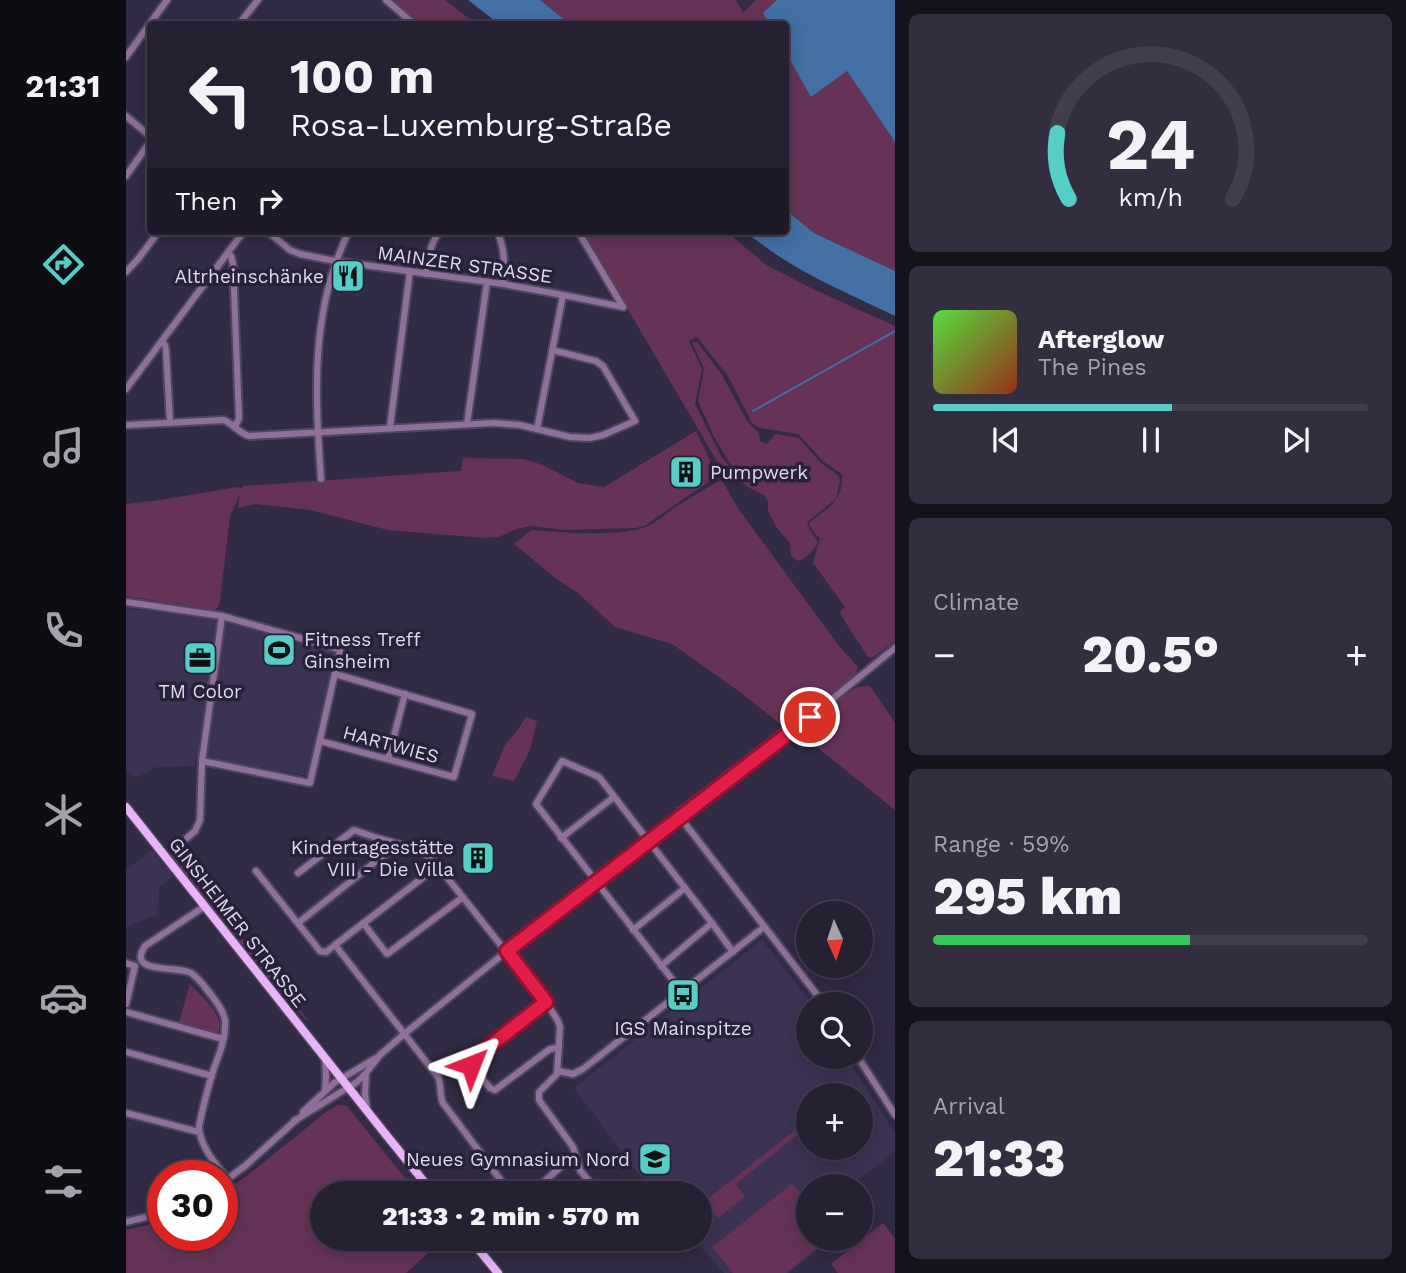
<!DOCTYPE html>
<html lang="en">
<head>
<meta charset="utf-8">
<style>
	:root { --surface:#262033; --page:#322d3f; --text:#f1f3f6; --muted:#a4a3ac; --line:#423e4e; --accent:#55cec5 }
	body { margin:0; font-family:"Work Sans",sans-serif; background:var(--page); color:var(--text); height:100vh; display:flex; flex-direction:column; font-size:26px; white-space:nowrap }
	* { box-sizing:border-box; margin:0 }
	p { font-size:23px; color:var(--muted) }
	.icon { flex:none; width:38px; height:38px; fill:none; stroke:currentColor; stroke-width:2; stroke-linecap:round; stroke-linejoin:round }
	.map { position:relative; flex:1; overflow:hidden }
	.panel { display:flex; flex-direction:column; gap:14px; padding:14px; background:#15121c; width:511px }
	.panel>* { flex:none }
	.banner { position:absolute; left:21px; top:21px; width:642px; height:214px; border-radius:7px; box-shadow:0 4px 18px #0003,0 0 0 2px var(--line); background:#262033; color:var(--text); overflow:hidden }
	.needle { width:46px; rotate:177deg }
	.controls { position:absolute; left:670px; top:901px; display:grid; gap:14px }
	.controls a { display:grid; place-items:center; width:77px; height:77px; border-radius:50%; background:var(--surface); box-shadow:0 4px 18px #0003,0 0 0 2px var(--line); font-size:35px }
	.speed { position:absolute; left:21px; top:1160px; display:flex; gap:14px; font-size:35px; font-weight:700; text-align:center }
	.speed>* { display:grid; place-content:center; width:91px; height:91px; border-radius:50%; background:var(--surface); box-shadow:0 4px 18px #0003,0 0 0 2px var(--line); line-height:1 }
	.speed .limit { border:10px solid #d22; background:#fff; color:#111 }
	.pin { position:absolute; display:grid; place-items:center; width:60px; height:60px; color:#fff; margin:-30px; border:4px solid #fff; border-radius:50%; box-shadow:0 2px 7px #0007 }
	.me { position:absolute; width:77px; margin:-38px; rotate:45deg; stroke-linejoin:round; filter:drop-shadow(0 0 5px #0008) }
	.turn { display:flex; align-items:center; gap:24px; height:147px; padding:0 28px; font-size:32px }
	.turn .icon { width:91px; height:91px; stroke-width:2.5 }
	.turn b { display:block; font-size:49px; line-height:60px }
	.then { display:flex; align-items:center; height:66px; padding:0 28px; background:#0003; gap:14px; font-size:26px }
	.big { font-size:52px; font-weight:800; line-height:1.1 }
	.panel .card { flex:1; display:flex; flex-direction:column; justify-content:center; gap:10px; min-width:0; padding:0 24px; border-radius:10px; background:var(--page) }
	.panel .dial { align-items:center; gap:0 }
	.dial svg { height:182px; overflow:visible; fill:none; stroke:var(--line); stroke-width:7; stroke-linecap:round; text-anchor:middle }
	.dial text { fill:var(--text); stroke:none }
	.song { display:flex; align-items:center; gap:21px }
	.cover { width:84px; height:84px; border-radius:10px; background:linear-gradient(135deg,hsl(110 70% 55%),hsl(10 70% 35%)) }
	.played { height:7px; border-radius:4px; background:linear-gradient(90deg,var(--accent) 55%,var(--line) 55%) }
	.keys { display:flex; justify-content:space-around; direction:ltr }
	.heat { display:flex; justify-content:space-between; align-items:center; font-size:38px; direction:ltr }
	.charge { height:10px; border-radius:5px; background:linear-gradient(90deg,#34c759 59%,var(--line) 0) }
	.trip { position:absolute; left:184px; top:1181px; width:402px; height:70px; border-radius:35px; background:var(--surface); box-shadow:0 4px 18px #0003,0 0 0 2px var(--line); font-weight:800; line-height:70px; text-align:center }
	main { display:flex; flex:1; min-height:0 }
	.dock { display:flex; flex-direction:column; width:126px; justify-content:space-around; align-items:center; background:#0f0d14; color:var(--muted) }
	.dock .icon { width:49px; height:49px }
	.dock .on { color:var(--accent) }
	.dock b { font-size:32px; color:var(--text) }
	.map>svg:first-child { display:block }
</style>
</head>
<body>
<main>
<nav class="dock">
<b>21:31</b>
<svg class="icon on" aria-label="directions" viewBox="0 0 24 24"><path d="M12 3l9 9-9 9-9-9zM9 14v-3h6M13 9l2 2-2 2"/></svg>
<svg class="icon" aria-label="music" viewBox="0 0 24 24"><path d="M9 18V5l10-2v13"/><circle cx="6" cy="18" r="3"/><circle cx="16" cy="16" r="3"/></svg>
<svg class="icon" aria-label="phone" viewBox="0 0 24 24"><path d="M5 4h4l2 5-3 2q2 4 5 5l2-3 5 2v4C11 20 4 13 5 4z"/></svg>
<svg class="icon" aria-label="climate" viewBox="0 0 24 24"><path d="M12 3v18M4 7l16 10M4 17L20 7"/></svg>
<svg class="icon" aria-label="car" viewBox="0 0 24 24"><path d="M5 17H2v-5l4-1 3-4h7l3 4 3 1v5h-3M9 17h6M6 11h13"/><circle cx="7" cy="17" r="2"/><circle cx="17" cy="17" r="2"/></svg>
<svg class="icon" aria-label="filters" viewBox="0 0 24 24"><path d="M4 7h16M4 17h16"/><circle cx="9" cy="7" r="2"/><circle cx="15" cy="17" r="2"/></svg>
</nav>
<div class="map">
<svg width="769" height="1273" viewBox="0 0 769 1273">
	<rect width="100%" height="100%" fill="#322b44"/>
	<!-- built -->
	<g fill="#3c3352" fill-rule="evenodd">
		<path d="M0,608L111,623L210,650L182,776L70,757L69,766L30,767L10,778L2,772L0,769Z"/>
		<path d="M26,850L47,876L33,887L32,914L0,927V870Z"/>
		<path d="M636,940L686,1004H682V1057H720L769,1133V1152L722,1186H682V1239H705L663,1273H598L568,1239H574V1194L527,1193L448,1088ZM682,1096H735V1148H682Z"/>
	</g>
	<!-- green -->
	<g fill="#663357">
		<path d="M264,0H319L350,24H293Z"/>
		<path d="M414,0H610L617,13L630,0H651L638,13L644,24H444Z"/>
		<path d="M660,53L685,96L721,71L769,142V271L688,233L660,210Z"/>
		<path d="M456,231H600L640,265L689,290L769,326V641L746,658L742,657C733,642 722,628 714,612L719,607L687,563L694,538L687,532L683,523C703,506 717,503 716,474L697,461L672,434L634,428L626,423L602,376L571,337L563,341L576,369L569,404L595,456L606,470L599,475Z"/>
		<path d="M566,342H571L596,375L621,421L633,433L634,441L640,444L650,434L673,438L695,463L712,475L714,480L710,499L681,522L684,530L692,542C687,551 682,557 673,561L665,556L664,543L651,528L642,511V501L638,495L627,490L616,483L588,437L572,401L578,369Z"/>
		<path d="M570,431L589,471L588,478L520,525L510,528L439,530L405,526L391,529L372,537L360,538L262,530L184,510L129,504L112,508L114,494L104,516L94,601L92,608L87,610L0,596V504L35,500L112,487L116,489L117,486L335,471L337,458L398,459L417,465L452,483L478,487Z"/>
		<path d="M593,481L597,482L611,507L713,646L732,667L729,678L558,809L554,811L548,807H552L657,726L618,695L546,644L489,627L452,593L432,580L388,544L405,530C434,532 499,538 524,525C533,520 542,512 551,506C565,497 579,489 593,481Z"/>
		<path d="M744,686L769,723V810L671,731L690,714L731,687Z"/>
		<path d="M400,717L411,721L404,750L388,781L366,776L380,743L390,732Z"/>
		<path d="M48,853L181,1019L180,1020L145,981L44,856Z"/>
		<path d="M64,984C76,997 100,1015 92,1034L53,1022Z"/>
		<path d="M212,1105L221,1106L291,1193L196,1194V1239H318L280,1273H0V1230L37,1221V1236H96V1193L122,1175L200,1112Z"/>
		<path d="M678,1123L681,1127L610,1184L619,1197L592,1218L582,1206L574,1212V1196L579,1201Z"/>
		<path d="M667,1183L682,1203V1239H703L660,1273H607L586,1247Z"/>
		<path d="M757,1223L769,1239V1273H712L705,1264Z"/>
	</g>
	<!-- water -->
	<g fill="#4370a5">
		<path d="M342,0H414L444,24H373Z"/>
		<path d="M651,0H769V142L721,71L685,97L660,53V24H644L637,13Z"/>
		<path d="M660,210L688,233L769,271V316C717,291 663,269 619,231H660Z"/>
	</g>
	<g fill="none" stroke-linecap="round" stroke-linejoin="round">
		<!-- stream -->
		<path stroke="#4370a5" stroke-width="2" d="M627,411L769,331"/>
		<defs>
			<g id="minor">
				<path d="M260,0L288,24"/>
				<path d="M113,24L132,0"/>
				<path d="M0,57L41,0"/>
				<path d="M0,116L24,136"/>
				<path d="M0,176L24,142"/>
				<path d="M141,231L164,250L174,254L209,261L377,284L437,295L497,307"/>
				<path d="M371,231C379,249 379,264 377,284"/>
				<path d="M452,231L497,307"/>
				<path d="M102,253L105,256L107,264L113,418L109,427"/>
				<path d="M0,272L12,259L33,231"/>
				<path d="M300,274C302,257 304,244 314,231"/>
				<path d="M36,342L39,345L40,350L44,422"/>
				<path d="M0,389L118,231"/>
				<path d="M341,424L361,282"/>
				<path d="M0,425L98,420C107,424 113,433 123,436L368,423L394,425L444,437L464,438L477,435L509,421L477,366L470,361L426,350"/>
				<path d="M264,427L284,271"/>
				<path d="M411,429L437,295"/>
				<path d="M195,479C189,393 184,311 223,231"/>
				<path d="M0,602L96,616L213,649L214,651L184,783L76,761"/>
				<path d="M194,741L328,777L346,714L209,674"/>
				<path d="M262,759L279,694"/>
				<path d="M554,817L698,1004"/>
				<path d="M61,838L69,831L74,820L76,761L96,616"/>
				<path d="M435,838L488,797"/>
				<path d="M130,871L194,951L200,952L209,945L312,1077C316,1086 313,1095 317,1103L385,1194"/>
				<path d="M172,873L228,830L251,838L291,849L302,856L312,866L420,1002L432,1021L434,1027L431,1074L413,1092V1100L447,1147L454,1170L473,1194"/>
				<path d="M79,906L19,946C0,975 51,965 65,973C73,978 87,997 93,1006C97,1012 100,1019 99,1026C99,1040 93,1055 88,1068C82,1087 77,1107 73,1126C73,1145 90,1165 102,1179"/>
				<path d="M172,923L263,851L267,843"/>
				<path d="M237,923L261,954L337,897"/>
				<path d="M507,930L559,888"/>
				<path d="M209,945L312,866"/>
				<path d="M0,963L9,966L0,1004"/>
				<path d="M535,966L586,923"/>
				<path d="M556,992L410,804L436,761L473,777L586,923L607,952"/>
				<path d="M420,1002L346,1060L345,1065L364,1088L369,1090L424,1049L433,1048"/>
				<path d="M0,1012L97,1039"/>
				<path d="M0,1052L86,1076"/>
				<path d="M732,1057L769,1115"/>
				<path d="M432,1071L447,1074L457,1069L638,927"/>
				<path d="M240,1075L239,1094L241,1109"/>
				<path d="M199,1091L200,1077L199,1058"/>
				<path d="M177,1112L208,1083L250,1058"/>
				<path d="M0,1113L73,1132"/>
				<path d="M168,1121L231,1082L240,1073L254,1055L278,1034L381,951L705,700L769,648"/>
				<path d="M96,1183L119,1166L170,1120"/>
				<path d="M404,1194L445,1158L450,1157"/>
				<path d="M0,1222L37,1213"/>
				<path d="M420,1239H422"/>
			</g>
			<g id="major">
				<path d="M0,807L257,1131L308,1194"/>
				<path d="M344,1239L372,1273"/>
			</g>
		</defs>
		<!-- minor casing -->
		<use href="#minor" stroke="#4e475f" stroke-width="10"/>
		<!-- major casing -->
		<use href="#major" stroke="#4e475f" stroke-width="11"/>
		<!-- minor -->
		<use href="#minor" stroke="#8f7099" stroke-width="6"/>
		<!-- major -->
		<use href="#major" stroke="#e8b4f7" stroke-width="8"/>
	</g>
	<g fill="none" stroke-linecap="round" stroke-linejoin="round">
		<defs>
			<path id="route" d="M345,1065L346,1060L420,1002L381,951L684,717"/>
		</defs>
		<!-- route casing -->
		<use href="#route" stroke="#92132f" stroke-width="18"/>
		<!-- route -->
		<use href="#route" stroke="#e11d48" stroke-width="12"/>
	</g>
	<!-- icons -->
	<defs>
		<symbol id="restaurant-square" viewBox="-11 -11 22 22"><rect x="-9" y="-9" width="18" height="18" rx="4" fill="#55cec5" stroke="#282239"/><path d="M-5-6h1v4h1v-4h1v4h1v-4h1v5L-1.5 .5V6h-2V.5L-5-1ZM5-6V6H3V1.5H1.5Q1.5-4 5-6Z" fill="#111"/></symbol>
		<symbol id="building-square" viewBox="-11 -11 22 22"><rect x="-9" y="-9" width="18" height="18" rx="4" fill="#55cec5" stroke="#282239"/><path d="M-4-6H4V6H1V3H-1V6H-4ZM-2.5-4.3h1.7v1.8h-1.7ZM.8-4.3h1.7v1.8H.8ZM-2.5-1h1.7V.8h-1.7ZM.8-1h1.7V.8H.8Z" fill="#111"/></symbol>
		<symbol id="stadium-square" viewBox="-11 -11 22 22"><rect x="-9" y="-9" width="18" height="18" rx="4" fill="#55cec5" stroke="#282239"/><path d="M0-5a6.5 5 0 1 0 0 10a6.5 5 0 1 0 0-10ZM-3.5-1.8h7v3.6h-7Z" fill="#111"/></symbol>
		<symbol id="office-square" viewBox="-11 -11 22 22"><rect x="-9" y="-9" width="18" height="18" rx="4" fill="#55cec5" stroke="#282239"/><path d="M-6-3h4V-5.5h4V-3h4V5H-6ZM-1-4.5V-3h2v-1.5ZM-6 0V1H6V0Z" fill="#111"/></symbol>
		<symbol id="bus-square" viewBox="-11 -11 22 22"><rect x="-9" y="-9" width="18" height="18" rx="4" fill="#55cec5" stroke="#282239"/><path d="M-5-6H5V4H4V6H2V4H-2V6H-4V4H-5ZM-3.5-4V0h7V-4ZM-3.5 1.2v1.5H-2V1.2ZM2 1.2v1.5H3.5V1.2Z" fill="#111"/></symbol>
		<symbol id="school-square" viewBox="-11 -11 22 22"><rect x="-9" y="-9" width="18" height="18" rx="4" fill="#55cec5" stroke="#282239"/><path d="M0-5L7-2L0 1L-7-2ZM-4 1L0 2.5L4 1V4Q0 6-4 4Z" fill="#111"/></symbol>
	</defs>
	<g fill-rule="evenodd">
		<use href="#restaurant-square" x="203" y="257" width="38" height="38"/>
		<use href="#building-square" x="541" y="453" width="38" height="38"/>
		<use href="#stadium-square" x="134" y="631" width="38" height="38"/>
		<use href="#office-square" x="55" y="639" width="38" height="38"/>
		<use href="#building-square" x="333" y="839" width="38" height="38"/>
		<use href="#bus-square" x="538" y="976" width="38" height="38"/>
		<use href="#school-square" x="510" y="1140" width="38" height="38"/>
	</g>
	<g text-anchor="middle" stroke-width="7" stroke-linejoin="round" paint-order="stroke">
		<!-- street labels -->
		<g font-size="19" fill="#dfdbeb" stroke="#282239">
			<text transform="translate(339 264) rotate(8)" y="7">MAINZER STRASSE</text>
			<text transform="translate(265 744) rotate(15)" y="7">HARTWIES</text>
			<text transform="translate(112 922) rotate(52)" y="7">GINSHEIMER STRASSE</text>
		</g>
		<!-- poi labels -->
		<g font-size="19" fill="#dfdbeb" stroke="#282239" text-anchor="end">
			<text x="198" y="283">Altrheinschänke</text>
			<text x="584" y="479" text-anchor="start">Pumpwerk</text>
			<text x="178" y="646" text-anchor="start">Fitness Treff<tspan x="178" dy="22">Ginsheim</tspan></text>
			<text x="74" y="698" text-anchor="middle">TM Color</text>
			<text x="328" y="854">Kindertagesstätte<tspan x="328" dy="22">VIII - Die Villa</tspan></text>
			<text x="557" y="1035" text-anchor="middle">IGS Mainspitze</text>
			<text x="504" y="1166">Neues Gymnasium Nord</text>
		</g>
	</g>
</svg>
<div class="controls">
<a><svg class="needle" viewBox="-14 -14 28 28"><path d="M0-13l5 13h-10z" fill="#e53935"/><path d="M0 13l5-13h-10z" fill="#a4a3ac"/></svg></a>
<a><svg class="icon" aria-label="search" viewBox="0 0 24 24"><circle cx="10" cy="10" r="6"/><path d="M15 15l6 6"/></svg></a>
<a>+</a>
<a>−</a>
</div>
<div class="speed"><div class="limit">30</div></div>
<div class="pin" style="left:684px;top:717px;background:#d93025"><svg class="icon" aria-label="arrive" viewBox="0 0 24 24"><path d="M6 21V4h12l-3 4 3 4H6"/></svg></div>
<svg class="me" style="left:345px;top:1065px" viewBox="-20 -20 40 40"><path d="M0-17L14 15 0 8-14 15z" fill="#e11d48" stroke="#fff" stroke-width="4"/></svg>
<div class="trip">21:33 · 2 min · 570 m</div>
<div class="banner">
<div class="turn"><svg class="icon" aria-label="left" viewBox="0 0 24 24"><path d="M17 20v-9H6M10 6l-5 5 5 5"/></svg><div><b>100 m</b>Rosa-Luxemburg-Straße</div></div>
<div class="then">Then<svg class="icon" aria-label="right" viewBox="0 0 24 24"><path d="M7 20v-9h11M14 6l5 5-5 5"/></svg></div>
</div>
</div>
<section class="panel">
<div class="card dial"><svg viewBox="0 0 100 80">
<path d="M14 69A42 42 0 1 1 86 69"/>
<path d="M14 69A42 42 0 0 1 9 40" stroke="#55cec5"/>
<text x="50" y="56" font-size="32" font-weight="700">24</text>
<text x="50" y="72" font-size="11">km/h</text>
</svg></div>
<div class="card">
<div class="song"><i class="cover"></i><div><b>Afterglow</b><p>The Pines</p></div></div>
<div class="played"></div>
<div class="keys"><svg class="icon" aria-label="previous" viewBox="0 0 24 24"><path d="M18 5L8 12l10 7zM5 5v14"/></svg><svg class="icon" aria-label="pause" viewBox="0 0 24 24"><path d="M8 5v14M16 5v14"/></svg><svg class="icon" aria-label="next" viewBox="0 0 24 24"><path d="M6 5l10 7-10 7zM19 5v14"/></svg></div>
</div>
<div class="card"><p>Climate</p>
<div class="heat"><a>−</a><b class="big">20.5°</b><a>+</a></div>
</div>
<div class="card"><p>Range · 59%</p><b class="big">295 km</b><div class="charge"></div></div>
<div class="card"><p>Arrival</p><b class="big">21:33</b></div>
</section>
</main>
</body>
</html>
